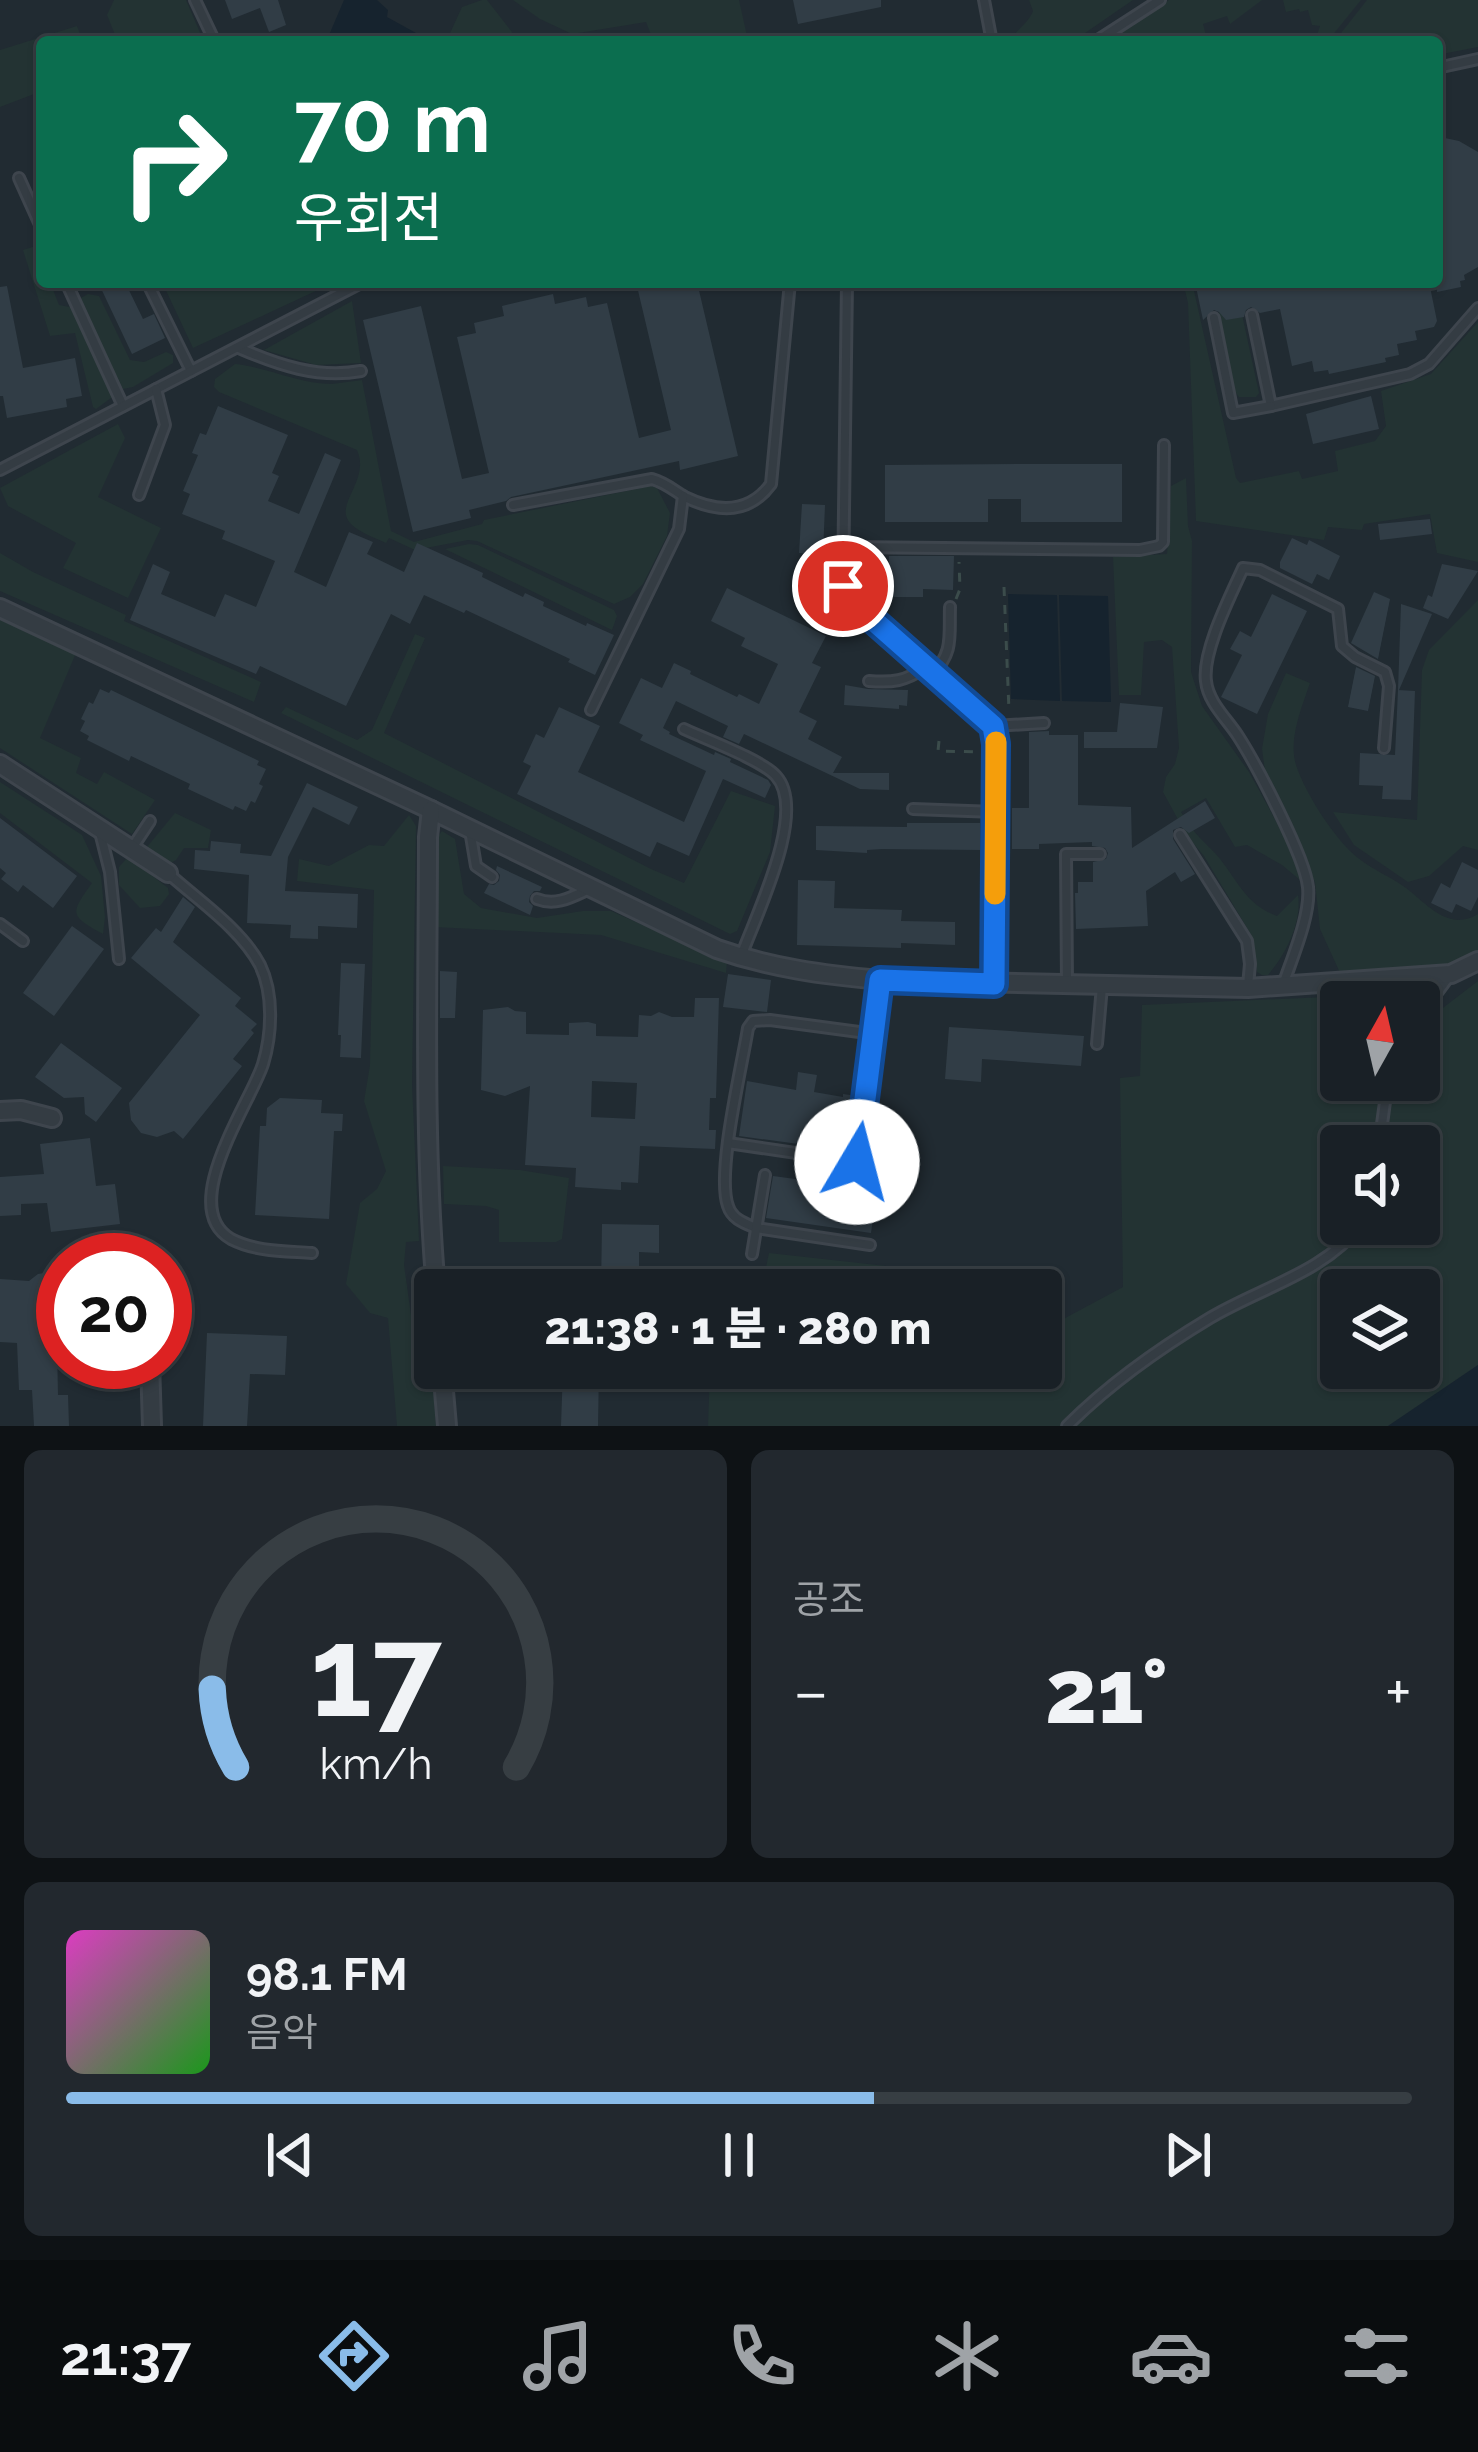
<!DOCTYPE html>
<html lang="ko">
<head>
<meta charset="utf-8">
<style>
	:root { --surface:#192026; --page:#22282e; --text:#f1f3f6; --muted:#9fa3a7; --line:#373e43; --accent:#8abce9 }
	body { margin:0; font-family:Raleway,"Noto Sans KR",sans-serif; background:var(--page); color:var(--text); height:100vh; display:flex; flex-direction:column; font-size:45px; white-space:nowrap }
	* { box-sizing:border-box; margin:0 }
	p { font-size:39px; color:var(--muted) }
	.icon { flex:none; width:66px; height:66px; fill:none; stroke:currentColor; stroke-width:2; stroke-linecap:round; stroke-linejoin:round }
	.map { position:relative; height:1426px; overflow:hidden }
	.details { display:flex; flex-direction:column; gap:24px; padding:24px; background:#0e1215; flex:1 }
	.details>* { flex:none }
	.top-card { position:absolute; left:36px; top:36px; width:1407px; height:252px; border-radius:12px; box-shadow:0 3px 9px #0004,0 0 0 3px var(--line); background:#0b6e4f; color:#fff; overflow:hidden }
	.needle { width:78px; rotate:8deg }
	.fabs { position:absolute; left:1320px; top:981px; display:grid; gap:24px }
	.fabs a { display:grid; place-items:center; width:120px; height:120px; border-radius:12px; background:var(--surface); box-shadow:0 3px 9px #0004,0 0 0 3px var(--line); font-size:60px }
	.speed { position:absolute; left:36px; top:1233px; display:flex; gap:24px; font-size:60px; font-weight:700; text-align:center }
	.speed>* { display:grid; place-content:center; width:156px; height:156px; border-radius:50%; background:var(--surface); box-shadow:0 3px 9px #0004,0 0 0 3px var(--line); line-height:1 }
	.speed .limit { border:18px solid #d22; background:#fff; color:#111 }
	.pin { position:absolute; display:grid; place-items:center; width:102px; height:102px; color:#fff; margin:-51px; border:6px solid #fff; border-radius:50%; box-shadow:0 3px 12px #0007 }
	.me { position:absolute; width:132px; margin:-66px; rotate:8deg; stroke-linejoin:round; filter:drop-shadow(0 0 9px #0008) }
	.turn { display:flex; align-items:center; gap:42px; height:252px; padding:0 60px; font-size:54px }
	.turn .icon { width:156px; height:156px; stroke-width:2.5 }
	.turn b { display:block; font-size:84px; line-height:102px }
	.big { font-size:90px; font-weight:800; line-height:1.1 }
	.details .tile { flex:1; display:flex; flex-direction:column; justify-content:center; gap:18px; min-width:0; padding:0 42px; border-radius:18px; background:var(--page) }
	.details .dial { align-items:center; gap:0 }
	.dial svg { height:312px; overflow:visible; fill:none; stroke:var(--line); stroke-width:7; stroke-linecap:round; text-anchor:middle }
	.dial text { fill:var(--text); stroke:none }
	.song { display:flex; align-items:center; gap:36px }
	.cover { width:144px; height:144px; border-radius:18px; background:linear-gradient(135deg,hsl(310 70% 55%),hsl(120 70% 35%)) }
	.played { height:12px; border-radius:6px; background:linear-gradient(90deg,var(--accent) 60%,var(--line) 60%) }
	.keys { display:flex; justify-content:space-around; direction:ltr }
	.heat { display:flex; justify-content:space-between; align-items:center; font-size:66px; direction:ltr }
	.details .tiles { flex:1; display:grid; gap:24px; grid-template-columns:1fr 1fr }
	.tile:last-child { grid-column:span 2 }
	.trip { position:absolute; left:414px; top:1269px; width:648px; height:120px; border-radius:12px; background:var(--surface); box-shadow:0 3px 9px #0004,0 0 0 3px var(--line); font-weight:800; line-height:120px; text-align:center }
	.tabs { display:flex; height:192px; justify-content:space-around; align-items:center; background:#0a0d0f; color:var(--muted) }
	.tabs .icon { width:84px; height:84px }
	.tabs .active { color:var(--accent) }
	.tabs b { font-size:54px; color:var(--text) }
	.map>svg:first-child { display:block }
</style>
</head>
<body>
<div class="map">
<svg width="1478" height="1426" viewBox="0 0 1478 1426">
	<rect width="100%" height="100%" fill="#212b32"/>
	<!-- green -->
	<g fill="#233333" fill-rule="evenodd">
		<path d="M114,0H186L204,42H118L107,15Z"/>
		<path d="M482,0H487L512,32L509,42H446L462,7Z"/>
		<path d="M513,0H739L747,36L758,39V42H654L646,22L572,34L540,19Z"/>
		<path d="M1029,0H1133L1072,42H1008C1016,30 1028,24 1033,11Z"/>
		<path d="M1169,0H1262L1230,24L1227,16L1203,24L1207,39L1198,42H1107Z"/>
		<path d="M1283,0H1361L1331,37L1318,41L1317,35L1320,26L1312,25L1308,10L1300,12L1299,9L1286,12Z"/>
		<path d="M1367,0H1478V47L1437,55V42H1334Z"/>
		<path d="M77,26L83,42H42V91L0,107V50Z"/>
		<path d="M42,244V282H50L59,305L75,308L115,395L96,409L93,407L75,333L50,336L23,250Z"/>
		<path d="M162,282H198L201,287L239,289L274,282H335L193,348Z"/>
		<path d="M1183,282H1192L1236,478L1240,483L1299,471L1302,479L1338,471L1335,451L1375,441L1386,426L1381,391L1431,374L1478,322V562L1437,553L1430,514L1364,524L1362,530L1328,527L1324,540L1196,521L1188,303Z"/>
		<path d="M1213,282H1235L1259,393L1256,397H1239L1234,390Z"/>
		<path d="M88,294L99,296L130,360L144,362L166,352L173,355V363L133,387L123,389L79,299Z"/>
		<path d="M352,301L361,363L316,365L264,350Z"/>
		<path d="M235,364C267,367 299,384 332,384C342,383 352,381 362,380L391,531L414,542L482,524L484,520L651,486L657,488L670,513L667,536L643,584L630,597L614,604L477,541L468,540L415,550L389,538L386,543C375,538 359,532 351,524C332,505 371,481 357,450L219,392L214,387L215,379Z"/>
		<path d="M118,424L125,438L98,497L161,528L128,598L63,568L76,543L8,506L0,488Z"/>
		<path d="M1186,478L1188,526L1192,541L1191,672L1202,706L1249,772L1287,841L1301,876L1300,880L1282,865L1247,845L1235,847L1206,798L1181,812C1191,829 1197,835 1211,849C1235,872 1241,903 1277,916L1298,895C1302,922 1286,954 1268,975H1262L1257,972L1253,938L1204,856L1187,836L1163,792L1166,777L1175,764L1179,748L1172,647L1162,640L1144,642L1141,695H1119L1113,557L1167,554L1171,486Z"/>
		<path d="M469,544L478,545L614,610L617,616L612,630L445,549Z"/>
		<path d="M0,553L33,572L126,615L124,621L261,682L254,702L0,591Z"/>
		<path d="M1478,600V850L1463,846L1429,876L1408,882L1354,845L1333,812L1417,820L1422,670L1429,650Z"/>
		<path d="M0,620L76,653L40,738L81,758L76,773L97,784L104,772L155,800L132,834L0,748Z"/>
		<path d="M415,634L425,638L384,733L651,869L684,883L731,791L775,806L770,852L737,931L730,934L281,713L286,707L357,740L372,730Z"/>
		<path d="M1286,673L1310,683C1302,707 1288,739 1296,765C1305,793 1335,840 1358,858C1373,870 1391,877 1406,888C1428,905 1449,932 1478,914V952L1450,964L1341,975L1320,929L1315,882L1266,778L1262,749L1268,714Z"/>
		<path d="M0,782L82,835L101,876L105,917L103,934C69,915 70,914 92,883L0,813Z"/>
		<path d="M175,813L211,830L208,848H184L176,860L169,864L147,847Z"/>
		<path d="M409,815L416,826L412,1085L419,1241L406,1242L404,1265L413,1329L429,1332L436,1426H397L388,1318L370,1313L346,1284L360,1203L377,1189L386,1171L364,1101L370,1065L374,890L297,881L299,859L329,866L369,845L384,846Z"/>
		<path d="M442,831L455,839L464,894L481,908L537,918L583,911H611L727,962L726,973L601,935L434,927L438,836Z"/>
		<path d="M128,857L168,888L169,894L160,906L140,908L119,885V867Z"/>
		<path d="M1478,981V1365L1388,1426H708L710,1368H1041V1331L1123,1287L1120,1078L1140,1076L1142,1005L1396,994L1412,997L1417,1002H1341V1080H1419V1046L1426,1056L1430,1052L1419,1037V1031L1435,1014ZM1341,1146H1419V1224H1341ZM1341,1290H1419V1368H1341Z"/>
		<path d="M443,1166L520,1170L569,1178L562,1239L556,1242H499V1210L486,1206L444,1204Z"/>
		<path d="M769,1253L886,1266L885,1290H719L725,1278L763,1281Z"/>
	</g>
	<!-- water -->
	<g fill="#16232e">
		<path d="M344,0H377L388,10L387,17L416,33L414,42H326Z"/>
		<path d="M1008,594L1057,595L1060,701L1011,699Z"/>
		<path d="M1059,595L1108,596L1111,702L1062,701Z"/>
		<path d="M1478,1365V1426H1388Z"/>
	</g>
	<!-- building -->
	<g fill="#313d46" fill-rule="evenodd">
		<path d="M225,0H278L286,25L269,32L260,8L232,19Z"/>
		<path d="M793,0H881V7L798,24Z"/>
		<path d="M1440,137L1459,141L1478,152V267L1464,275L1465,280L1460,281L1461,287L1437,292V144L1441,143Z"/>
		<path d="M98,282H125L143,319L154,314L165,338L132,354Z"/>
		<path d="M636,282H697L738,456L680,470L679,461L511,497L506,501L469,510L471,518L413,532L363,320L421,306L462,479L489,473L457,337L476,333L474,323L504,316L502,306L553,294L555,304L586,297L588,307L607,303L639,438L671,430Z"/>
		<path d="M1195,282H1429L1437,321L1434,327L1415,331L1417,340L1397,344L1399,355L1385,358L1386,362L1329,374L1328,370L1314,372L1312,361L1292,366L1280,309L1260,313L1251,307L1246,310L1244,317L1226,320L1219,312L1214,310L1203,320Z"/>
		<path d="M7,286L23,368L75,358L82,396L66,399L67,407L7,418L3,396H0V287Z"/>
		<path d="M1371,396L1379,429L1313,444L1306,414Z"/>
		<path d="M218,406L288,435L272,473L279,476L268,501L299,514L325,453L341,460L294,572L326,587L349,532L373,542L367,554L404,572L417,543L483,573L482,577L523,597L525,593L544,602L543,606L586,626L587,623L614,635L595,675L568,662L570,659L466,610L464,613L424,595L410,624L391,614L346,706L260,666L256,674L130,620L153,564L170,572L161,594L215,617L225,594L256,607L275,561L222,539L225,531L182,514L190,494L183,491L198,455L192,453L200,433L206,435Z"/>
		<path d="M1028,464H1122V522H1021V499H988V522H885V465Z"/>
		<path d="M802,504L825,505L823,554L799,553Z"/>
		<path d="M1430,519L1432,534L1380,540L1378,524Z"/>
		<path d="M1292,538L1307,545L1309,540L1340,556L1329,580L1317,574L1312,584L1280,568V562Z"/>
		<path d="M889,556H954L953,590L923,589V597H889Z"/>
		<path d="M1442,564L1478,571L1448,619L1423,608L1428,595L1432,597Z"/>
		<path d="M727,588L826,636L812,663L821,667L799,712L817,721L808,739L842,757L833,773H889V790L860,789L744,734L739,744L723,737L728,726L676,701L663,728L670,732L669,734L714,755L715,752L731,759L730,762L768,780L771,785L765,798L723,779L689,856L657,842L650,857L517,794L531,766L523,762L536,734L544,738L559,707L600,726L578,772L684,822L706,771L640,740L643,735L619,723L641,678L662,688L674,663L691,671L690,674L737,697L739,694L759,704L778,664L741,646L745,638L711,621Z"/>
		<path d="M1374,592L1390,599L1378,659L1351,643Z"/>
		<path d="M1272,594L1307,611L1257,714L1221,697L1242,655L1230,649L1240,631L1251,637Z"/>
		<path d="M1401,604L1432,614L1399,690H1398Z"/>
		<path d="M1356,667L1375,676L1368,711L1348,707Z"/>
		<path d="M845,685L868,689L908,690L907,706L899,705V709L844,705Z"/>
		<path d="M100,689L109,693L111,690L259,761L257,765L266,769L259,784L263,786L255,803L251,801L246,811L235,806L233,810L188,789L190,784L131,756L129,761L87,740L89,736L80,731L85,721L81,719L89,702L93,704Z"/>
		<path d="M1398,690L1415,691L1411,800L1382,799L1383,786L1359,785L1360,753L1395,755Z"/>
		<path d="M1120,703L1163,707L1157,748H1084V732H1117Z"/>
		<path d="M1049,731V735H1078V805L1131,807L1132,848L1205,801L1215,818L1189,833L1181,827L1173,830V839L1195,874L1181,882L1175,872L1146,891L1148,926L1076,929L1075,893H1078V882H1093V862L1106,859L1108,853L1105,848L1092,846V842L1039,844V849H1012V808H1029V732Z"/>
		<path d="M307,783L358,807L349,825L313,807L288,857L285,891L358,894L357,928L318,926V939L290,938L291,925L247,923L249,875L194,869L195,850L210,851L211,841L241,844L240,853L271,856Z"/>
		<path d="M0,818L77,876L53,908L23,885L18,892L1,879L6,873L0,868Z"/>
		<path d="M907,823H980V850L882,849L867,850V853L816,850V826L907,827Z"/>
		<path d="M1462,862L1478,870V897L1471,911L1456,904L1452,913L1431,903L1441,883L1450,888Z"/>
		<path d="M497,866L542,887L540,891H534L530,896L529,902L533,906L530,915L484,893L489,884L494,885L499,881L500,875L496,870Z"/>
		<path d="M798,880L835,881L834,908L902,910L901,921L955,922V945L901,943V948L797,945Z"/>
		<path d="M183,897L195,907L173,942L241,998L235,1006L257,1024L251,1030L254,1033L233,1059L242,1066L183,1139L174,1131L157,1137L141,1133L131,1120L129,1103L200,1015L131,958L156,928L161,932Z"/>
		<path d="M72,926L104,949L54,1016L23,993Z"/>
		<path d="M341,963L365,964L361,1058L340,1057L341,1035H338Z"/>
		<path d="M440,971L457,972L455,1018H440Z"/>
		<path d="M728,974L771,980L767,1012L723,1007Z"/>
		<path d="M695,998H719L716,1098H710L709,1130H716L715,1149L640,1146L638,1183L621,1182V1190L575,1187L576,1168L525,1165L530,1086L505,1096L481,1090L483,1010L508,1007L515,1011L526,1012V1034L569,1035V1023L588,1022L596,1024V1036L638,1037L639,1015L651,1016L659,1012L672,1017H694ZM592,1081L637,1083L635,1119L591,1117Z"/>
		<path d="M949,1027L1084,1036L1081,1066L982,1059L981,1082L945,1079Z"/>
		<path d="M61,1043L122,1088L96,1122L85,1114L84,1097L64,1098L35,1077Z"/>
		<path d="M798,1072L817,1075L814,1092L843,1097V1094L857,1096L850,1151L739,1136L747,1081L796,1090Z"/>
		<path d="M280,1098L322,1100L321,1113L343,1114L342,1131H334L329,1219L255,1215L260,1126H266L267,1108Z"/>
		<path d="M90,1138L96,1186L115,1184L120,1224L51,1232L47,1203L21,1204V1215L0,1216V1177L44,1174L40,1144Z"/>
		<path d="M773,1176L877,1190L871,1233L766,1218Z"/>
		<path d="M602,1224L659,1225V1253L639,1252V1290H601Z"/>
		<path d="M44,1273L63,1278V1346H57L58,1395H68L69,1426H34L32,1390H19L17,1343L0,1342V1279L29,1281L38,1274Z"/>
		<path d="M207,1333L287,1336L285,1375L250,1374L247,1426H203Z"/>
		<path d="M563,1368H599L598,1426H561Z"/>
	</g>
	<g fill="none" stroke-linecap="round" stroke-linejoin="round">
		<defs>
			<g id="lane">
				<path d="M195,0L215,42"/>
				<path d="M984,0L992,42"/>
				<path d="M1095,42L1160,0"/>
				<path d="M1437,68L1478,59"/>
				<path d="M19,178L42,229"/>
				<path d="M66,282L123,406"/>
				<path d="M147,282L191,371"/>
				<path d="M847,282L843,586L847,597L993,726L996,744L994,982"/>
				<path d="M1252,315L1271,406L1410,374L1429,364L1478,308"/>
				<path d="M1214,318L1233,413L1271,406"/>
				<path d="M239,348C278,365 318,379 361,371"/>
				<path d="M0,470L363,282"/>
				<path d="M139,495L165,425L156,389"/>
				<path d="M513,505L652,479C666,483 673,490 685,497C718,513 749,514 771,484L790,282"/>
				<path d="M843,547L1140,550L1159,546L1163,542L1164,445"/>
				<path d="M932,674C954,653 949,636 950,607"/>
				<path d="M869,681C893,683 905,681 925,668"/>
				<path d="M591,710L679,529L683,496"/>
				<path d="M993,726L1044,723"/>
				<path d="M684,729C705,739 762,760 776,776C808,811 756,915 742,954"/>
				<path d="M913,809L996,812"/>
				<path d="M470,830L476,866L492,877"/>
				<path d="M1180,835L1247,941L1250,964L1248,986"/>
				<path d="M101,836L110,872L119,959"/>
				<path d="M132,848L150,821"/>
				<path d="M169,874C199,901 241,929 260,965C274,994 272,1034 263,1064C251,1102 176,1207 231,1239C256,1252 285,1251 312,1253"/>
				<path d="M537,899C555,906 570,898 587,890"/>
				<path d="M0,924L23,941"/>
				<path d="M1067,984L1066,854H1100"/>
				<path d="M1283,985C1292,958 1311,915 1308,887C1305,857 1256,764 1238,736C1227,719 1208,702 1206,681C1202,651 1231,595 1243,568L1260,570L1338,609L1342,646L1355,657L1385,672L1389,686L1384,748"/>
				<path d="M1419,1017L1450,975"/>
				<path d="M1097,1044L1102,986"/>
				<path d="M728,1143L857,1162L880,982"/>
				<path d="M1379,1146L1388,1080"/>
				<path d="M870,1245L756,1228C744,1223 732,1219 728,1206C716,1173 742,1066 748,1028L753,1021L770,1020L874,1034"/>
				<path d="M752,1254L765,1175"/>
				<path d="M1067,1426C1109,1384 1160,1348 1210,1318C1260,1288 1326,1272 1361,1224"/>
			</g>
			<g id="street">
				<path d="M0,608L431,810L717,949C771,968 824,975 881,980L1248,988L1451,974L1478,961"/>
				<path d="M0,764L168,873"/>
				<path d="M431,810L428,837C428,987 423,1140 436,1290"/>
				<path d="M0,1111L21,1110L52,1118"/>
				<path d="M150,1362L152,1426"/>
				<path d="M442,1368L447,1426"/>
			</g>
		</defs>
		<!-- lane casing -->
		<use href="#lane" stroke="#3e454d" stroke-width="14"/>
		<!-- street casing -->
		<use href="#street" stroke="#3e454d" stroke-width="22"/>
		<!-- path -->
		<g stroke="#3b4c4b" stroke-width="3" stroke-dasharray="9 9" stroke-linecap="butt">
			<path d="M524,282L527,295"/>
			<path d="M1004,587L1009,711"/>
			<path d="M956,599L960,589L959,562"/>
			<path d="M939,741L938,751L982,752"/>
		</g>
		<!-- lane -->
		<use href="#lane" stroke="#343c43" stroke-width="8"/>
		<!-- street -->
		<use href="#street" stroke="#343c43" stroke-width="16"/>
	</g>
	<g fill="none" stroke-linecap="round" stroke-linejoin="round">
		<defs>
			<path id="route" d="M843,586L847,597L993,726L996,744L994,984L880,980L857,1162"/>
		</defs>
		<!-- route casing -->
		<use href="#route" stroke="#114b97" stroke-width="30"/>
		<!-- route -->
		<use href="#route" stroke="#1a73e8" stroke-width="21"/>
		<!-- slow -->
		<path stroke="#f59e0b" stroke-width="21" d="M995,894L996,742"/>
	</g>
</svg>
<div class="fabs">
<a><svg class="needle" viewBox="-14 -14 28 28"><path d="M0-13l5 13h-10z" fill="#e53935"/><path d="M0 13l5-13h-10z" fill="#9fa3a7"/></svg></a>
<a><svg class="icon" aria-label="sound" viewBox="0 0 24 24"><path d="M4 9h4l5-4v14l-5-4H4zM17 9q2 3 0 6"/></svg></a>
<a><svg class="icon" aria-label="layers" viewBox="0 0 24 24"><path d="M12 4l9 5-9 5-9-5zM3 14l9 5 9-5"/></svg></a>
</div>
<div class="speed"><div class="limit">20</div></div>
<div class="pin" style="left:843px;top:586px;background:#d93025"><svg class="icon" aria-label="arrive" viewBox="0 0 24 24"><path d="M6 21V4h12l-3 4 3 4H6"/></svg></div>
<svg class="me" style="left:857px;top:1162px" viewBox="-20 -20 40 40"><circle r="19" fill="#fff"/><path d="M0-13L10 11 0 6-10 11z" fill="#1a73e8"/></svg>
<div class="trip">21:38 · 1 분 · 280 m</div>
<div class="top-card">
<div class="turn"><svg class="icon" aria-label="right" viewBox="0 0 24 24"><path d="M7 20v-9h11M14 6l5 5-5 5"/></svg><div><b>70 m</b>우회전</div></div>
</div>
</div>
<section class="details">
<div class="tiles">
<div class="tile dial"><svg viewBox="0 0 100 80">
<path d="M14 69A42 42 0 1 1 86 69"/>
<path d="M14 69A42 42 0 0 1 8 49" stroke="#8abce9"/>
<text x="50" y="56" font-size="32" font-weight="700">17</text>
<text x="50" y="72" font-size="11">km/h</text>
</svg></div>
<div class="tile"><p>공조</p>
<div class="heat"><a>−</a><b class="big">21°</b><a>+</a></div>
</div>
<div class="tile">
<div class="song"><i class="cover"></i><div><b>98.1 FM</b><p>음악</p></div></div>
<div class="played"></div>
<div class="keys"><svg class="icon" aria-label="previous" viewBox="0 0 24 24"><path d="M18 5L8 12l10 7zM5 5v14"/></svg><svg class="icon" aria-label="pause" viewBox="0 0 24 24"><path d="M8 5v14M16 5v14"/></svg><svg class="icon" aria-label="next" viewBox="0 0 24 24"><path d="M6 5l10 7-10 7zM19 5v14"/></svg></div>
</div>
</div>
</section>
<nav class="tabs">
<b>21:37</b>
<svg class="icon active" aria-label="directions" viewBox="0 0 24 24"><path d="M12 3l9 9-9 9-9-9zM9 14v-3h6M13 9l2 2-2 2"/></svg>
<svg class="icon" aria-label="music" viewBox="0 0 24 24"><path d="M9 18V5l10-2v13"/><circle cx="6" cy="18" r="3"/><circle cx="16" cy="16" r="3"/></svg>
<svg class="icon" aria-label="phone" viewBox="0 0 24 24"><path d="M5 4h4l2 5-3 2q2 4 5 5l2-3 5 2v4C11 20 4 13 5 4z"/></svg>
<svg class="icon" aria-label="climate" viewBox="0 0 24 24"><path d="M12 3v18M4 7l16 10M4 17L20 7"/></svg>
<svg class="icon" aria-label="car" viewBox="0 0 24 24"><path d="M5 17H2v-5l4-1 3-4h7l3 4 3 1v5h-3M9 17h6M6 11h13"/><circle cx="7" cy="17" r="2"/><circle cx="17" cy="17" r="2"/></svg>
<svg class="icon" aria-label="filters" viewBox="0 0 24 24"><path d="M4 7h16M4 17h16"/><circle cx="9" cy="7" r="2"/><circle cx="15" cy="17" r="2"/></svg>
</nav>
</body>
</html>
